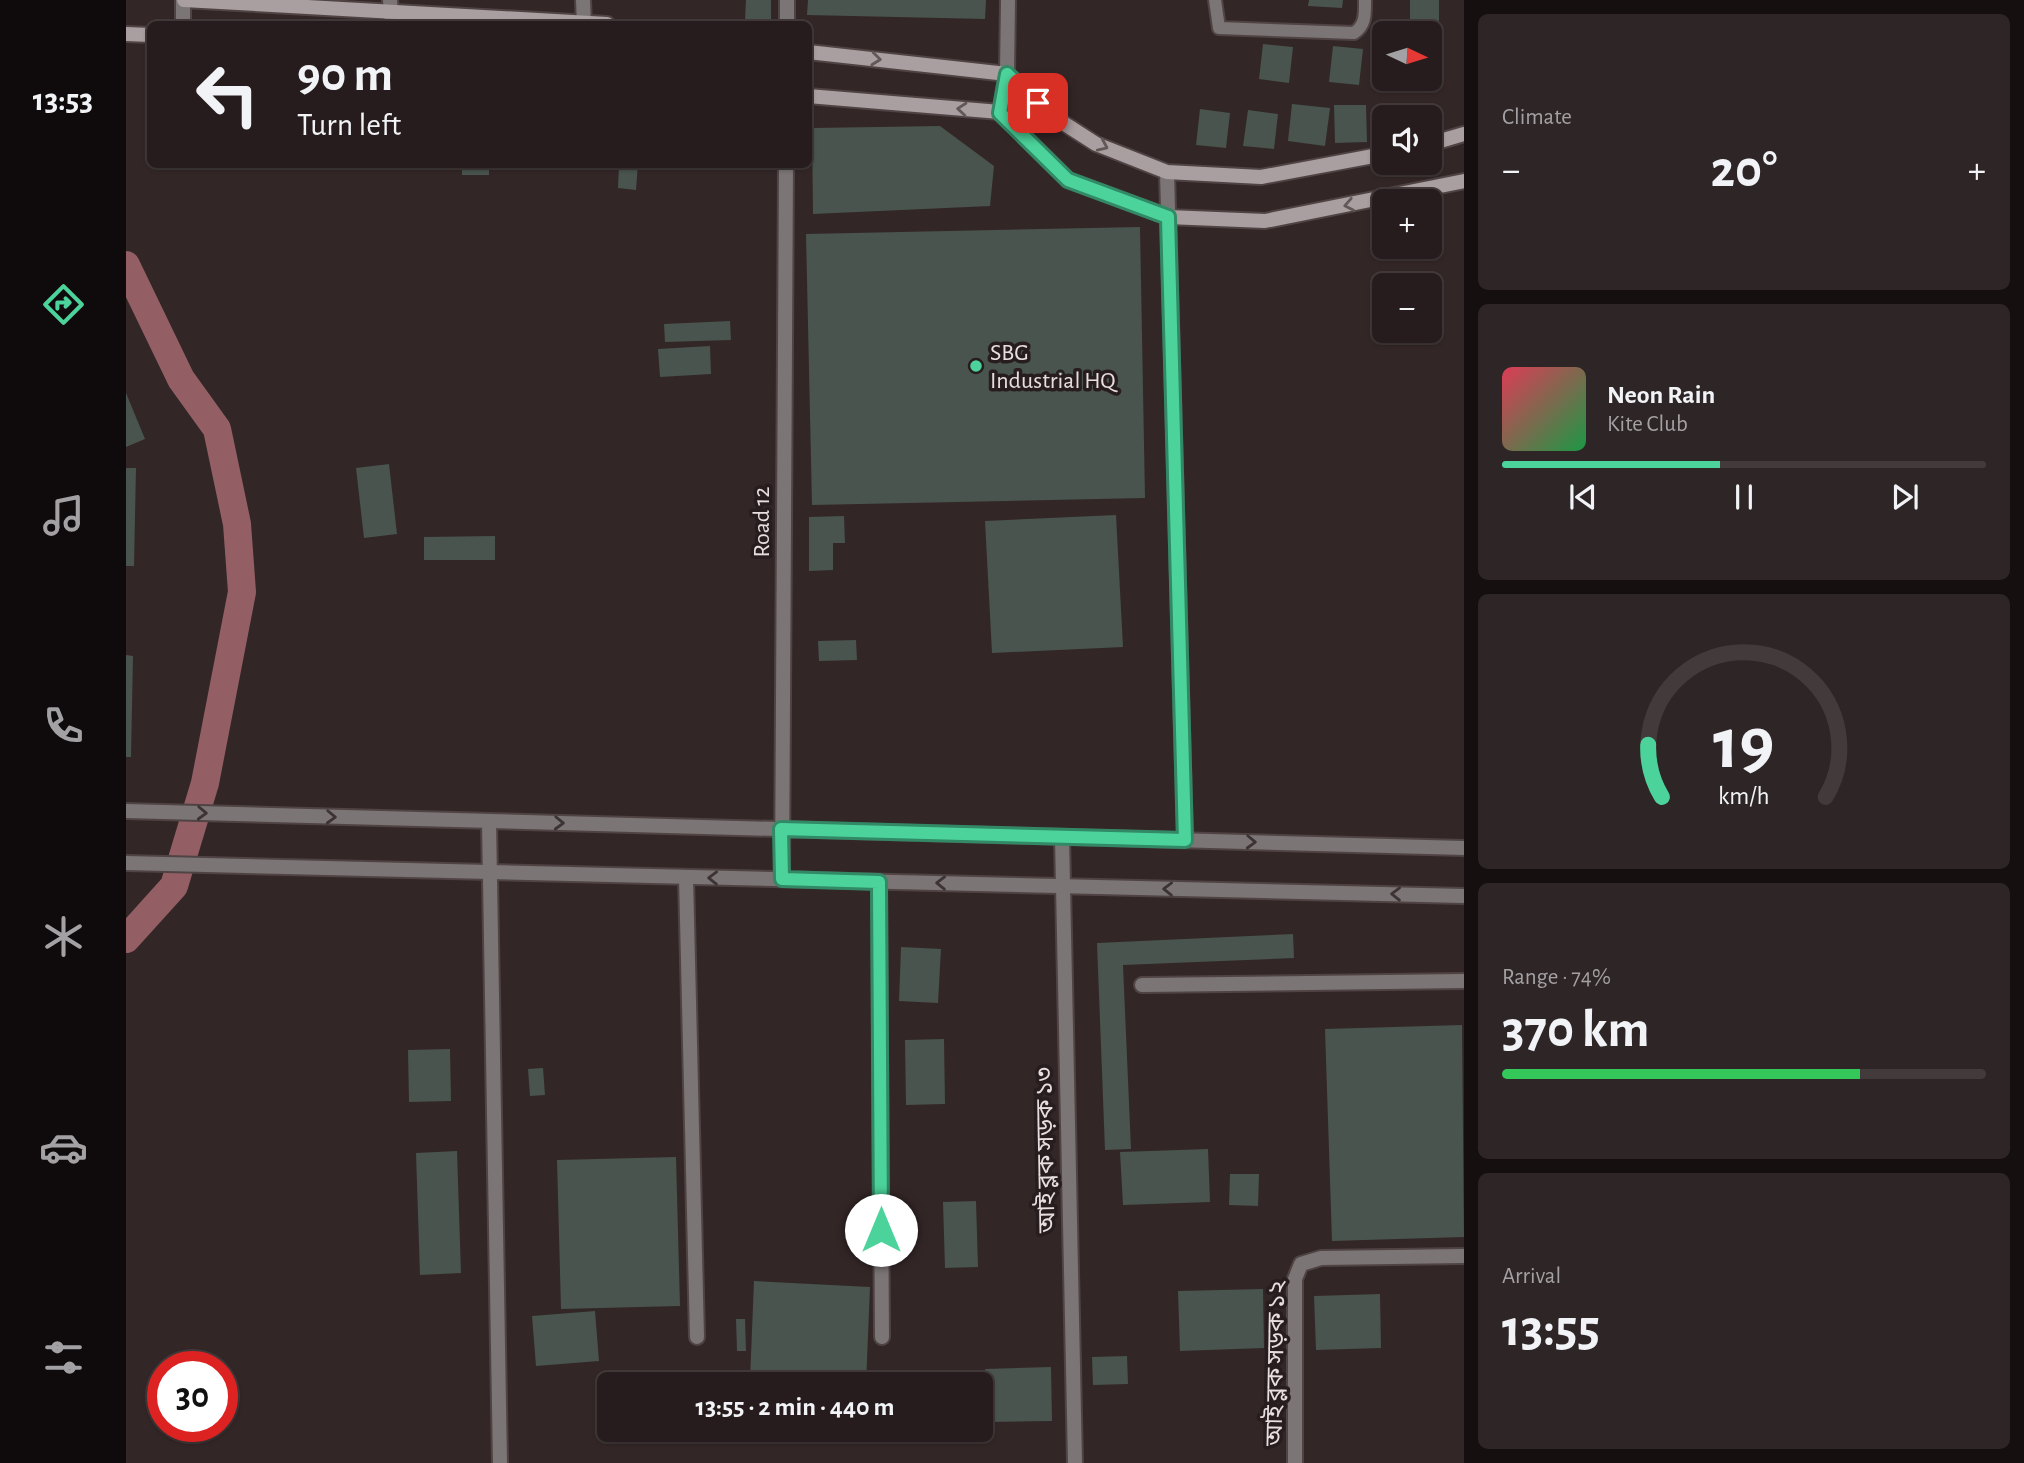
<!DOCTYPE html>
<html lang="en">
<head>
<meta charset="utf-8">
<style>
	:root { --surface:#261c1d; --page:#2e2526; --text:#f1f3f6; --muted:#a4a1a4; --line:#423a3b; --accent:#4cd39b }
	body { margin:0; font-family:"Alegreya Sans","Noto Sans Bengali",sans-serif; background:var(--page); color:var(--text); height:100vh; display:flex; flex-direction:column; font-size:26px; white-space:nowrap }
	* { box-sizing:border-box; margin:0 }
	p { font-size:23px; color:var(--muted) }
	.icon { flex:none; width:38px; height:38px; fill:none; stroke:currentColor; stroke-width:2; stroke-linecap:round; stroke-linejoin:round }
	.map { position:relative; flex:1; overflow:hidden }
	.sheet { display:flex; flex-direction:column; gap:14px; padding:14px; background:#150f10; width:560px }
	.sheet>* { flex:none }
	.banner { position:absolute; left:21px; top:21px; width:665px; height:147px; border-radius:10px; box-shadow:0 2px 5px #0004,0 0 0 2px var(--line); background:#261c1d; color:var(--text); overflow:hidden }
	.needle { width:46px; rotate:94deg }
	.tools { position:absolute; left:1246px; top:21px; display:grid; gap:14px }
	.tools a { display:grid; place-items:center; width:70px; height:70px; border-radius:10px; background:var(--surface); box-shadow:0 2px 5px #0004,0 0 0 2px var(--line); font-size:35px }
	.speed { position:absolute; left:21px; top:1351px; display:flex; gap:14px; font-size:35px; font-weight:700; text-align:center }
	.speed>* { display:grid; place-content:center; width:91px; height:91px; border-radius:50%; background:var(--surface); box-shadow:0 2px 5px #0004,0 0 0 2px var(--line); line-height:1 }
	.speed .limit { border:10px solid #d22; background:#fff; color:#111 }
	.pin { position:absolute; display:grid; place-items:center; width:60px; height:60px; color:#fff; margin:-30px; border-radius:14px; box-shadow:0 4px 10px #0006 }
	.me { position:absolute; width:77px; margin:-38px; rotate:0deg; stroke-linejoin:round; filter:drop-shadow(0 0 5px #0008) }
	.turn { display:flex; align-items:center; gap:24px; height:147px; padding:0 35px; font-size:32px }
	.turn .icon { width:91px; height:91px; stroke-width:2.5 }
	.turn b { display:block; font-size:49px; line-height:60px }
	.big { font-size:52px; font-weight:700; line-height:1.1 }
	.sheet .card { flex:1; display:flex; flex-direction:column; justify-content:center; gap:10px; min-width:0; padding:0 24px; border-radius:10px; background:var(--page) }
	.sheet .dial { align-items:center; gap:0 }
	.dial svg { height:182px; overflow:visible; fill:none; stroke:var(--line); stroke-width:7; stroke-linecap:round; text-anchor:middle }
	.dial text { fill:var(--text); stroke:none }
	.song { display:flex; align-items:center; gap:21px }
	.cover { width:84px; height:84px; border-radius:10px; background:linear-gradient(135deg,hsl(350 70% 55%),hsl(140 70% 35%)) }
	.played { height:7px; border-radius:4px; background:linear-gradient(90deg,var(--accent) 45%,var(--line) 45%) }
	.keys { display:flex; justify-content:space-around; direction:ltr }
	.heat { display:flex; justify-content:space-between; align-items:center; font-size:38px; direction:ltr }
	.charge { height:10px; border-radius:5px; background:linear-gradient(90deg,#34c759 74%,var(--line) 0) }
	.trip { position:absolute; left:471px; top:1372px; width:396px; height:70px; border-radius:10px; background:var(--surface); box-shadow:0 2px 5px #0004,0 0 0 2px var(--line); font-weight:700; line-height:70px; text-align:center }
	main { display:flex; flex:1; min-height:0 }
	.tab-bar { display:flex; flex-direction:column; width:126px; justify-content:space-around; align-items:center; background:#0f0b0c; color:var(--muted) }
	.tab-bar .icon { width:49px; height:49px }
	.tab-bar .selected { color:var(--accent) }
	.tab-bar b { font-size:32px; color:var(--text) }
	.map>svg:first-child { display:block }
</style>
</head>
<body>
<main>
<nav class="tab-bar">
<b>13:53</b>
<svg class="icon selected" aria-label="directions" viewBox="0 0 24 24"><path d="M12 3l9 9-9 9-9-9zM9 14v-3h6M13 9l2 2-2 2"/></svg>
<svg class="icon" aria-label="music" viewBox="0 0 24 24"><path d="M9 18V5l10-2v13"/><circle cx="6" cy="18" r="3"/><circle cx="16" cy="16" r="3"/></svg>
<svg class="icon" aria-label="phone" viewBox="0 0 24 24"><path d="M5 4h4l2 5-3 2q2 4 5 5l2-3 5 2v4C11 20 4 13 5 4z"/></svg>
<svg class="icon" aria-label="climate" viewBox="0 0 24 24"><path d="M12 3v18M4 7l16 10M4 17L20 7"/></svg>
<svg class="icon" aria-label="car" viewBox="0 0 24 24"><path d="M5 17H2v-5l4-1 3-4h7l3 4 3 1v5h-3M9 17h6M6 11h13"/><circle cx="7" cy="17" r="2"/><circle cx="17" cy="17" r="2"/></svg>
<svg class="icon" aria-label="filters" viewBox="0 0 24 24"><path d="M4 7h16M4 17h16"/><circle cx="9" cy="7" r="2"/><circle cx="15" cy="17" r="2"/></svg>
</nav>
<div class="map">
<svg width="1338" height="1463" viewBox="0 0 1338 1463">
	<rect width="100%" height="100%" fill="#332627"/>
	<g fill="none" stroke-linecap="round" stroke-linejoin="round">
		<!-- canal -->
		<path stroke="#935f64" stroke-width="28" d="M0,265L55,379L91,429L111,524L116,592L79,783L48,886L0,939"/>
	</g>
	<!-- building -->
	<g fill="#48544d">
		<path d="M620,0H645V21H619Z"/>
		<path d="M682,0H860L859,19L681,15Z"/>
		<path d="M1183,0H1217L1216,8L1182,6Z"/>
		<path d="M1284,0H1313V81H1304V33H1284Z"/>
		<path d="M1137,44L1167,47L1163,83L1133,79Z"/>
		<path d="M1207,46L1237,49L1233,85L1203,82Z"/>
		<path d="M1166,104L1204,108L1199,146L1162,141Z"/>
		<path d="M1208,105H1240L1241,142L1209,143Z"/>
		<path d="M1074,109L1104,113L1100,148L1070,145Z"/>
		<path d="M1122,110L1152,114L1148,149L1117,146Z"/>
		<path d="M814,126L868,166L864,206L687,214L686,128Z"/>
		<rect x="336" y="164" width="27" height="11"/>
		<path d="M493,164H512L510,190L492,188Z"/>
		<path d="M1014,227L1019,498L686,505L680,234Z"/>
		<path d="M604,321L605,340L539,342L538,324Z"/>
		<path d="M584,346L585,374L534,377L532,349Z"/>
		<path d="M0,393L19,439L0,447Z"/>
		<path d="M263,464L271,534L238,538L230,468Z"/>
		<path d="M0,468H10L8,566H0Z"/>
		<path d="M990,515L997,647L866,653L859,521Z"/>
		<path d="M718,516L719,543H707V570L683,571V517Z"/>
		<path d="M369,536V560H298V537Z"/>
		<path d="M730,640L731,660L693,661L692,641Z"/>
		<path d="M0,655L7,656L5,757H0Z"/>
		<path d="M1167,934L1168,958L997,965L1005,1149L979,1150L971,943Z"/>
		<path d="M775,947L815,949L812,1003L773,1001Z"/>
		<path d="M1336,1025L1338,1237L1206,1241L1199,1029Z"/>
		<path d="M818,1039L819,1104L780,1105L779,1040Z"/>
		<path d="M324,1049L325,1101L283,1102L282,1050Z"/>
		<path d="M417,1068L419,1095L404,1096L402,1069Z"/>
		<path d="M1082,1149L1084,1202L997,1205L994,1152Z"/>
		<path d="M331,1151L335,1273L294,1275L290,1153Z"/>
		<path d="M550,1157L554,1306L435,1309L431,1160Z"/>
		<path d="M1104,1174H1133L1132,1206L1103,1205Z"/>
		<path d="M850,1201L852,1267L819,1268L817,1202Z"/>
		<path d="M628,1281L744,1287L740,1384L624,1380Z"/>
		<path d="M1137,1289L1138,1348L1054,1351L1052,1291Z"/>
		<path d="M1254,1294L1255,1348L1190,1350L1188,1296Z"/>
		<path d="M469,1311L473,1361L410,1366L406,1316Z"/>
		<path d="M610,1319H619L620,1351H611Z"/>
		<path d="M1001,1356L1002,1384L967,1385L966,1357Z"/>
		<path d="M925,1367L926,1421L860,1422L859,1369Z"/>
	</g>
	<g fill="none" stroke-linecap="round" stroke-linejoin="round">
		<defs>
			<path id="lane" d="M1089,0L1093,28L1228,33C1240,25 1239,14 1239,0"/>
			<g id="street">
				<path d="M57,0V24"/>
				<path d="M264,0L266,24"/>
				<path d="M457,0L458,24"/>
				<path d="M661,0V24"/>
				<path d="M874,112L881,74L882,0"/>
				<path d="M1041,172L1059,840"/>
				<path d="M0,811L1338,848"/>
				<path d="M363,821L374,1463"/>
				<path d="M936,837L949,1463"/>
				<path d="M0,863L1338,896"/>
				<path d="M560,877L571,1337"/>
				<path d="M656,879L660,164"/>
				<path d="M753,882L756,1337"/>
				<path d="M1016,985L1338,981"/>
				<path d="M1169,1463V1279L1175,1264L1195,1258L1338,1256"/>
			</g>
			<g id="secondary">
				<path d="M58,0L481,24"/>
				<path d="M0,34L24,35"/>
				<path d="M682,52L881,74L928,117L970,144L1041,172L1135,177L1258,154"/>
				<path d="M682,96L874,112L942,180L1042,217L1139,221L1338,181"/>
				<path d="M1304,144L1338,134"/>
			</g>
		</defs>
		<!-- lane casing -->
		<use href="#lane" stroke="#504344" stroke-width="16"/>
		<!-- street casing -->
		<use href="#street" stroke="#504344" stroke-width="18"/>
		<!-- secondary casing -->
		<use href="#secondary" stroke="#504344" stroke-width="18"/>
		<!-- lane -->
		<use href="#lane" stroke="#7b7575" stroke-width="12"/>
		<!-- street -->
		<use href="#street" stroke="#7b7575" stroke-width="14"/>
		<!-- secondary -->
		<use href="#secondary" stroke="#aa9fa0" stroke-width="14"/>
	</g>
	<!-- one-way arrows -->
	<defs><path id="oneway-chevron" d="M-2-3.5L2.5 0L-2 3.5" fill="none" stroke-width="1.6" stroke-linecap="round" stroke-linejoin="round" transform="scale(1.75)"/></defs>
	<g stroke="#625858">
		<use href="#oneway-chevron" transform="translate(750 59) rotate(6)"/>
		<use href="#oneway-chevron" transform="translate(836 109) rotate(-175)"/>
		<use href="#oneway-chevron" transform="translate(977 146) rotate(24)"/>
		<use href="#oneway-chevron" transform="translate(1223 205) rotate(169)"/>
	</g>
	<g stroke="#3d3334">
		<use href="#oneway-chevron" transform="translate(76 813) rotate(2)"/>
		<use href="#oneway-chevron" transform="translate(205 817) rotate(2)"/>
		<use href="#oneway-chevron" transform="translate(433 823) rotate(2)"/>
		<use href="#oneway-chevron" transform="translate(1125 842) rotate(2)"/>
		<use href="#oneway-chevron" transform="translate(587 878) rotate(-179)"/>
		<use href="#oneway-chevron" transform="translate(815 883) rotate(-179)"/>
		<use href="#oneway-chevron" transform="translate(1042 889) rotate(-179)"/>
		<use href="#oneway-chevron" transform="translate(1270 894) rotate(-179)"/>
	</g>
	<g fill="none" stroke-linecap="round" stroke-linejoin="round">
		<defs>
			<path id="route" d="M755,1230L753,882L656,879L655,829L1059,840L1042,217L942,180L874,113L881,74L912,103"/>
		</defs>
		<!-- route casing -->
		<use href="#route" stroke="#318965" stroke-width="18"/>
		<!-- route -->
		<use href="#route" stroke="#4cd39b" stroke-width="12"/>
	</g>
	<!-- markers -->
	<circle fill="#4cd39b" stroke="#281d1e" stroke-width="2.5" cx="850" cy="366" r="7"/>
	<g text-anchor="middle" stroke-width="7" stroke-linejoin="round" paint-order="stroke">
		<!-- poi labels -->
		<g font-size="24" fill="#e7dedf" stroke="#281d1e" text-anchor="start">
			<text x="864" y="360">SBG<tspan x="864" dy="28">Industrial HQ</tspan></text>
		</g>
		<!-- street labels -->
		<g font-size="24" fill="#e7dedf" stroke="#281d1e">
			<text transform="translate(635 522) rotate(-90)" y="8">Road 12</text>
			<text transform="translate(919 1150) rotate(-91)" y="8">আই ব্লক সড়ক ১৩</text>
			<text transform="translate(1149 1363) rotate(-89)" y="8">আই ব্লক সড়ক ১২</text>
		</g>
	</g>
</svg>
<div class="tools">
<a><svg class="needle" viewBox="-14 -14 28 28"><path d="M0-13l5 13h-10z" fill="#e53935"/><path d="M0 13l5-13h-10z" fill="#a4a1a4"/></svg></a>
<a><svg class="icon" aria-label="sound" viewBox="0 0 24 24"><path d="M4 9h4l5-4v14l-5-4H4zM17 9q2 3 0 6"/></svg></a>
<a>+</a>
<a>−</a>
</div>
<div class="speed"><div class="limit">30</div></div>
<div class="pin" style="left:912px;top:103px;background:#d93025"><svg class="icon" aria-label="arrive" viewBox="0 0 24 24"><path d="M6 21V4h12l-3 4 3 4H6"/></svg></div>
<svg class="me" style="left:755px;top:1230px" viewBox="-20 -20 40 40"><circle r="19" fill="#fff"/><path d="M0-13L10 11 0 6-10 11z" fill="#4cd39b"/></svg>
<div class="trip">13:55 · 2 min · 440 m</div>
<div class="banner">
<div class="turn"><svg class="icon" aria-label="left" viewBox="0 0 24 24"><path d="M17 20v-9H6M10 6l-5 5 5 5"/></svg><div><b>90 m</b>Turn left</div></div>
</div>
</div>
<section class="sheet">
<div class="card"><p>Climate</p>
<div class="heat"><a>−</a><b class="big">20°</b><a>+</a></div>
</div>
<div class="card">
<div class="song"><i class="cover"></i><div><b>Neon Rain</b><p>Kite Club</p></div></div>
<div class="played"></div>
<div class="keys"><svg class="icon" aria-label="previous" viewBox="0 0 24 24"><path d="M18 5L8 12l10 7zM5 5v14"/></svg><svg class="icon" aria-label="pause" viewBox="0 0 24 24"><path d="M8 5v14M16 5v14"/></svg><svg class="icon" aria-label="next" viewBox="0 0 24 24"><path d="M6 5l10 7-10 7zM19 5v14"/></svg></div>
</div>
<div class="card dial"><svg viewBox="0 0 100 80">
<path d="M14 69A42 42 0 1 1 86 69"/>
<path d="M14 69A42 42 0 0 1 8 46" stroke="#4cd39b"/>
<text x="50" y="56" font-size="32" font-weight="700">19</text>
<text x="50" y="72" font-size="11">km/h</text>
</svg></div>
<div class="card"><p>Range · 74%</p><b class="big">370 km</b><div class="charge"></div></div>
<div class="card"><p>Arrival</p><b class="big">13:55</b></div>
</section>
</main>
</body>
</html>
